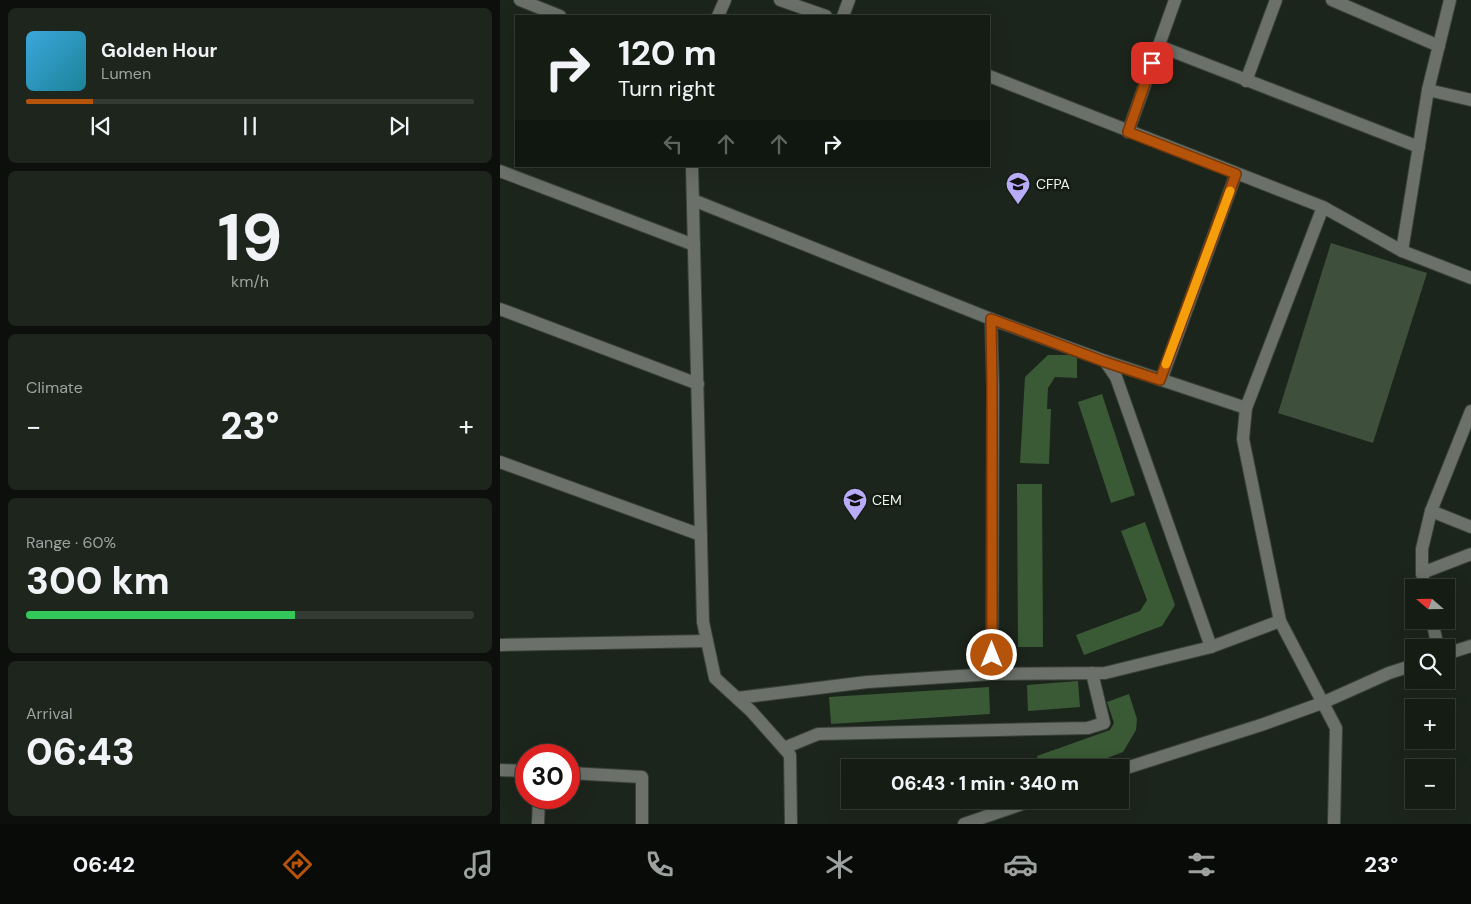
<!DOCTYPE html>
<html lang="en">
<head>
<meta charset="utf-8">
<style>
	:root { --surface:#151c14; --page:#1e251d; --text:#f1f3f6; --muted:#9da1a0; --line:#343a34; --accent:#b45309 }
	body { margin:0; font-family:"DM Sans",sans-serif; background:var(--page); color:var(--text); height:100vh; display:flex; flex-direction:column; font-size:19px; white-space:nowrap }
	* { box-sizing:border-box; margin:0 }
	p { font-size:16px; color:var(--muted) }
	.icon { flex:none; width:28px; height:28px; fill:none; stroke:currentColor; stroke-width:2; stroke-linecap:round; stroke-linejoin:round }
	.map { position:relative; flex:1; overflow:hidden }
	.sheet { display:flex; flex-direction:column; gap:8px; padding:8px; background:#0c0f0b; width:500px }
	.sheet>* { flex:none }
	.guide { position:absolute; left:15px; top:15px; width:475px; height:152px; border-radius:0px; box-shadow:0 5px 20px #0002,0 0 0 1px var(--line); background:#151c14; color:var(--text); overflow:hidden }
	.needle { width:32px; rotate:290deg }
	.fabs { position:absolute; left:905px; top:579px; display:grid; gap:10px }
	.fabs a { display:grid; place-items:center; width:50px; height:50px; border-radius:0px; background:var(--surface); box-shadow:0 5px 20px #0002,0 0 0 1px var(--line); font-size:25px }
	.speed { position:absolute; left:15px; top:744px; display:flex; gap:10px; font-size:25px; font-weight:700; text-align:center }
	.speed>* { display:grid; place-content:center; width:65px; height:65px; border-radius:50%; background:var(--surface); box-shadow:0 5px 20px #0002,0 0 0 1px var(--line); line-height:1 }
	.speed .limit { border:8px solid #d22; background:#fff; color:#111 }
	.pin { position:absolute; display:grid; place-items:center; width:42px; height:42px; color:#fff; margin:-21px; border-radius:10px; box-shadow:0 2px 8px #0006 }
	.me { position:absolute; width:55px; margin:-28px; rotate:0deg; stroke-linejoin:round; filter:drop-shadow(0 0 4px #0008) }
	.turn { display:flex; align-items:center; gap:18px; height:105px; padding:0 20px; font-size:22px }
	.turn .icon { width:65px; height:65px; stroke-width:2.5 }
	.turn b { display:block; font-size:35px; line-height:42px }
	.lanes { display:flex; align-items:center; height:48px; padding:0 20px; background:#0003; justify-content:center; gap:25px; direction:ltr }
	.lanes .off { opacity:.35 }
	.big { font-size:38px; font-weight:800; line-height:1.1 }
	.sheet .widget { flex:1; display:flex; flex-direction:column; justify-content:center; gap:8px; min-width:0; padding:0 18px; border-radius:8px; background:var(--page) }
	.sheet .dial { align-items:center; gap:0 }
	.dial b { font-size:65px; line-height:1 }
	.song { display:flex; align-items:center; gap:15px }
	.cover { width:60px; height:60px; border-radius:8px; background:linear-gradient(135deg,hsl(200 70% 55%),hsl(190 70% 35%)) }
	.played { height:5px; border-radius:2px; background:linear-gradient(90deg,var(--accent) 15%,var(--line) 15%) }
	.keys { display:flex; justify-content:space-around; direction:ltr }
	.heat { display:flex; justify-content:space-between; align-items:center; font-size:28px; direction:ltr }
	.charge { height:8px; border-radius:4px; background:linear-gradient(90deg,#34c759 60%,var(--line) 0) }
	.trip { position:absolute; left:341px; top:759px; width:288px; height:50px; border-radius:0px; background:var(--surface); box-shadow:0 5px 20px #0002,0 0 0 1px var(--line); font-weight:800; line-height:50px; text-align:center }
	.dock { display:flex; height:80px; justify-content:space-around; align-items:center; background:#080b08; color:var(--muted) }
	.dock .icon { width:35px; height:35px }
	.dock .selected { color:var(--accent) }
	.dock b { font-size:22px; color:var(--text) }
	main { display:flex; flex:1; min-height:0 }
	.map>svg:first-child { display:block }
</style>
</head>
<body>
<main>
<section class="sheet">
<div class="widget">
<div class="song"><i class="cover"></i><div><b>Golden Hour</b><p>Lumen</p></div></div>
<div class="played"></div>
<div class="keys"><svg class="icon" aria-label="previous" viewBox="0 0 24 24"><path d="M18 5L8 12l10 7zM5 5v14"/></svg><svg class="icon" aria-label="pause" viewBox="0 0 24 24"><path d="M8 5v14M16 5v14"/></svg><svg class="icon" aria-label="next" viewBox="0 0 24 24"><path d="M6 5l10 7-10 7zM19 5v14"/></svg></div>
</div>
<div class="widget dial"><b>19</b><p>km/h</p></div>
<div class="widget"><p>Climate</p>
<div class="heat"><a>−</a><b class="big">23°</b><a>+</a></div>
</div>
<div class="widget"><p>Range · 60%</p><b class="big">300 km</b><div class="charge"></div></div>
<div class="widget"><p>Arrival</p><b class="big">06:43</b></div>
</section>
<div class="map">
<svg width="971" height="824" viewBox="0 0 971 824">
	<rect width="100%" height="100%" fill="#1c251b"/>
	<!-- green -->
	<path fill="#3e503b" d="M831,243L927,273L873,443L778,413Z"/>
	<!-- building -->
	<g fill="#395a35">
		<path d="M548,355H577V378L555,377L548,388L547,409H551L549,464L520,463L525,377Z"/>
		<path d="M602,394L635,495L611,503L578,402Z"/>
		<path d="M517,484H542L543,647H518Z"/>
		<path d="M645,522L675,605L662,626L584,655L576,635L640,611L647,600L621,531Z"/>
		<path d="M578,681L580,707L528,711L527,685Z"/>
		<path d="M489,687L490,714L331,724L329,697Z"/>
		<path d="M629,694L637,719L636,730L623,752L581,768H541L537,756L610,730L614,723L607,702Z"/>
		<path d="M440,800H469L443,809Z"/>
	</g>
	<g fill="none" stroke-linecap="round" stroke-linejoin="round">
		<defs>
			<g id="street">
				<path d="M20,0L60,16"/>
				<path d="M280,0L326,16"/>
				<path d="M832,0L939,46"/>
				<path d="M218,16L225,0"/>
				<path d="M343,16L349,0"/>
				<path d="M659,46L919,147"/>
				<path d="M489,76L823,207L902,251L971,278"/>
				<path d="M746,81L776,0"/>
				<path d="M928,90L971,100"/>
				<path d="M628,132L675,0"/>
				<path d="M192,166L203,622L215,678L251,711L290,755L291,824"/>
				<path d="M0,171L194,245"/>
				<path d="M193,200L491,319L605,361L746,408"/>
				<path d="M823,207L746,408L743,439L780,621L836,728L834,824"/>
				<path d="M902,251L928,90L950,0"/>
				<path d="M0,309L198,384"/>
				<path d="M491,319L493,388L492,674"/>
				<path d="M605,361L616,377L711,647"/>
				<path d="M661,380L736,174"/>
				<path d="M0,462L201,535"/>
				<path d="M931,511L971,527"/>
				<path d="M922,573L971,554"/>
				<path d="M925,588L922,573V549L931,511L971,411"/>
				<path d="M932,620L938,648"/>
				<path d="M0,645L207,641"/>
				<path d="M946,654L971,646"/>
				<path d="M237,698L367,682L492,674L605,673L711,647L780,621"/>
				<path d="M284,748L318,734L588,728L604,723L592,673"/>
				<path d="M0,770L26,771"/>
				<path d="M620,770L761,725L822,703L889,673L914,665"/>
				<path d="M69,773L142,777V824"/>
				<path d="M38,824L39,798"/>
				<path d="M464,824L534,800"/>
			</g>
		</defs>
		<!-- street casing -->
		<use href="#street" stroke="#3a4239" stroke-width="14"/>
		<!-- street -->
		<use href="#street" stroke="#6b706a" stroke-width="12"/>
	</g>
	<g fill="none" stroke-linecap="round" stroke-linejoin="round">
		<defs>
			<path id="route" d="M492,655V388L491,319L605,362L660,380L736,174L628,132L652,63"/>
		</defs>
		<!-- route casing -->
		<use href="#route" stroke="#753606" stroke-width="12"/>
		<!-- route -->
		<use href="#route" stroke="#b45309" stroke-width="9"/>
		<!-- slow -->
		<path stroke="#f59e0b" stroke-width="9" d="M666,364L730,191"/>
	</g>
	<!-- icons -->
	<defs>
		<symbol id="university-pin" viewBox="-11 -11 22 30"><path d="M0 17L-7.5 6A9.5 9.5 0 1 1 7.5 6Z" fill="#b8abf7" stroke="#131c12"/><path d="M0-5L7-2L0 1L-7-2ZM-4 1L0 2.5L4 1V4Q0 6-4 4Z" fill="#111"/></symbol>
		<symbol id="school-pin" viewBox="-11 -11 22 30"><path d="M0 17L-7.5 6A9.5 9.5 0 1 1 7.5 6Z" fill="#b8abf7" stroke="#131c12"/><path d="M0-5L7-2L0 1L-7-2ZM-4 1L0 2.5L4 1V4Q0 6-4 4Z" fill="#111"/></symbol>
	</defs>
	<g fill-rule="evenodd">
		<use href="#university-pin" x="504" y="170" width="28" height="38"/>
		<use href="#school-pin" x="341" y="486" width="28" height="38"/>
	</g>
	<g text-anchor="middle" stroke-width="5" stroke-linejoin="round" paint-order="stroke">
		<!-- poi labels -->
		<g font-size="14" fill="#f0f6ef" stroke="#131c12" text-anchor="start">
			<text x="536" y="189">CFPA</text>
			<text x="372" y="505">CEM</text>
		</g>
	</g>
</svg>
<div class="fabs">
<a><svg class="needle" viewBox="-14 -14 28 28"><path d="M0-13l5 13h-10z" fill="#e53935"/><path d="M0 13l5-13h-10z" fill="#9da1a0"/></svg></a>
<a><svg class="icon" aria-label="search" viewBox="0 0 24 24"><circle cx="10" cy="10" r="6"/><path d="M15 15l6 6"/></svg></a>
<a>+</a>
<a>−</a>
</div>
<div class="speed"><div class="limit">30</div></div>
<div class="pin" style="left:652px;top:63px;background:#d93025"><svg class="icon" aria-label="arrive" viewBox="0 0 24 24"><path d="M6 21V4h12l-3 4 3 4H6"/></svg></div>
<svg class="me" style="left:492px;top:655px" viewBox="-20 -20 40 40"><circle r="17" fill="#b45309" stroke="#fff" stroke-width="3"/><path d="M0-11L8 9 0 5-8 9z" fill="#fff"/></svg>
<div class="trip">06:43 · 1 min · 340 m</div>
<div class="guide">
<div class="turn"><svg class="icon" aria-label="right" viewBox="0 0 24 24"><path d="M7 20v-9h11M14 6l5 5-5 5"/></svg><div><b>120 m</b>Turn right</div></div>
<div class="lanes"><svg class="icon off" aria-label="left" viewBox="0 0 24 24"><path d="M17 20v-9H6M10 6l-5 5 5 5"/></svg><svg class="icon off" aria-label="ahead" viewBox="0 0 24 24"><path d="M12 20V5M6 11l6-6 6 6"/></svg><svg class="icon off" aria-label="ahead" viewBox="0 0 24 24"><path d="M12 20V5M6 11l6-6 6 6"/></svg><svg class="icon" aria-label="right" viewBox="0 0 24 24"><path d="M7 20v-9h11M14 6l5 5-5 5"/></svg></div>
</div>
</div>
</main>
<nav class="dock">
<b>06:42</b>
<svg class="icon selected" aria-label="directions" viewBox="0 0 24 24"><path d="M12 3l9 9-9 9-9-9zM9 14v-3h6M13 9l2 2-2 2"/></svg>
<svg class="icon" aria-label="music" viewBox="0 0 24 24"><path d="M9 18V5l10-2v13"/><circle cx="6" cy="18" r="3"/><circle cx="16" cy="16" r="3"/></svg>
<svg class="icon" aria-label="phone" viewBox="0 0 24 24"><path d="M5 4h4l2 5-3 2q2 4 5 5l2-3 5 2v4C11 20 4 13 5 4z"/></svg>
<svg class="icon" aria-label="climate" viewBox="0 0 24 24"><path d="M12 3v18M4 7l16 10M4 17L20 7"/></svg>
<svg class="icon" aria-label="car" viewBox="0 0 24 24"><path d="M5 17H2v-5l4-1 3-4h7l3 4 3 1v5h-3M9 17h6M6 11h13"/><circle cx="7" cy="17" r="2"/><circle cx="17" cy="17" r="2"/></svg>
<svg class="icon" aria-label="filters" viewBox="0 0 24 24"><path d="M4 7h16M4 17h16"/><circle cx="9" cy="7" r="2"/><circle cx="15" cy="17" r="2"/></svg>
<b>23°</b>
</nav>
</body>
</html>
